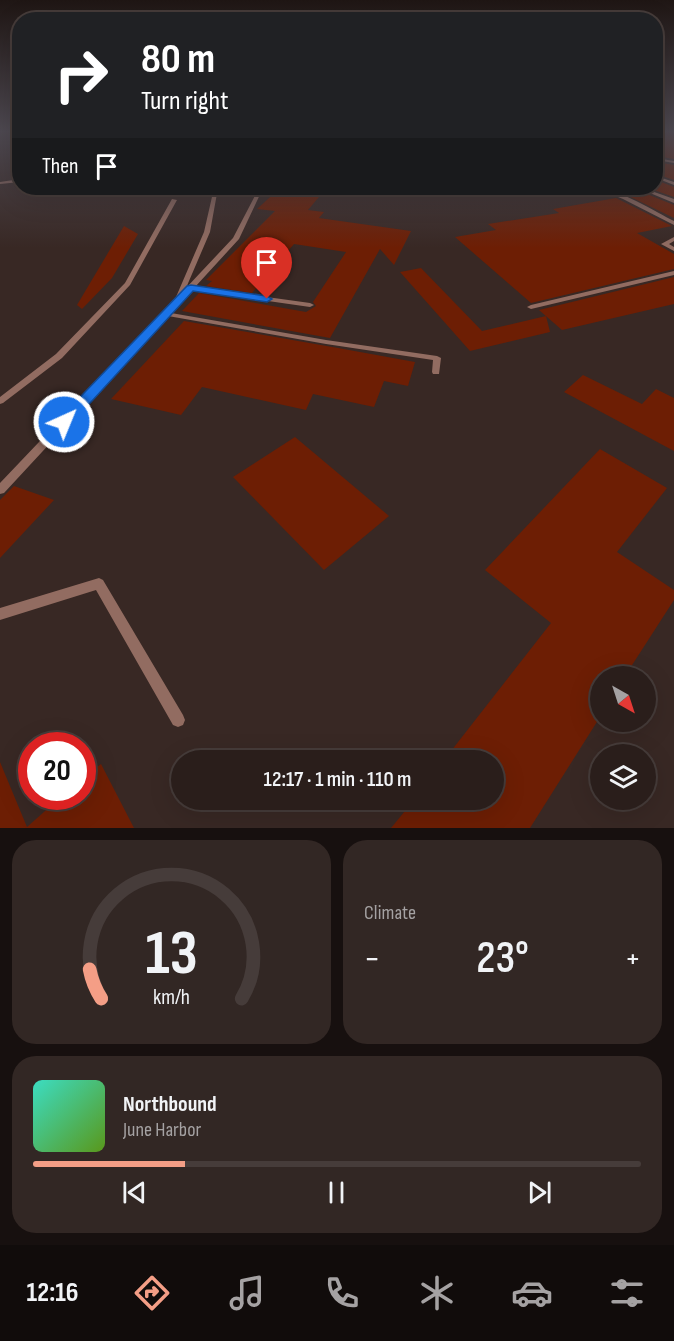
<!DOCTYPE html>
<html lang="en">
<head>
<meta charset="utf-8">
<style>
	:root { --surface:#2a1e1b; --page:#322724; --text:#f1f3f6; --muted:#a5a2a3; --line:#463c3a; --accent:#f49e86 }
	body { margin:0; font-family:"Sofia Sans Condensed",sans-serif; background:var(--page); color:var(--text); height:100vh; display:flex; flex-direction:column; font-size:22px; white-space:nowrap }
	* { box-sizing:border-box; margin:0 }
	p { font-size:20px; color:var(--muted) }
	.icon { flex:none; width:33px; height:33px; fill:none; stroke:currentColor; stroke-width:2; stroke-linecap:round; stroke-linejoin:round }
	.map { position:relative; height:828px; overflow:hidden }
	.drawer { display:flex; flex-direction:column; gap:12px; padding:12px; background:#17100f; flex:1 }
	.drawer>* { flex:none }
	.banner { position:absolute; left:12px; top:12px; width:651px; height:183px; border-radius:24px; box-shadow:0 6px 24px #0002,0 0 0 2px var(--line); background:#202124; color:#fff; overflow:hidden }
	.needle { width:39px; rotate:141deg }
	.buttons { position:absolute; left:590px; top:666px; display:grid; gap:12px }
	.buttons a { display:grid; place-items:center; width:66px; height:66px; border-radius:50%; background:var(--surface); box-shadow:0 6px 24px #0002,0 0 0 2px var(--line); font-size:30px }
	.speed { position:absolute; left:18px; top:732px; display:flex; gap:12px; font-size:30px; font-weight:700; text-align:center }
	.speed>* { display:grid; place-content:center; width:78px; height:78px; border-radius:50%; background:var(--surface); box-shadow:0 6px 24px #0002,0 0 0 2px var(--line); line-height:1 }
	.speed .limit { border:9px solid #d22; background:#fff; color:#111 }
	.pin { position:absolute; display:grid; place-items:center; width:51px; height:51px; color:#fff; margin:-62px -26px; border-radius:50% 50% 50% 0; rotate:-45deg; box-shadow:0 0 6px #0007 }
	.pin .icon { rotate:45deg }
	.me { position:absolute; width:66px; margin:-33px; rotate:44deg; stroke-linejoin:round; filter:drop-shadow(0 0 4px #0008) }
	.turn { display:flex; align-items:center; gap:21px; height:126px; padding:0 30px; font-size:27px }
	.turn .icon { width:78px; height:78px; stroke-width:2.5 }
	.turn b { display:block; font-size:42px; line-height:51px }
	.then { display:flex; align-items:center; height:57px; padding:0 30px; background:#0003; gap:12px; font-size:22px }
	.big { font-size:45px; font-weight:600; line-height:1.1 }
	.drawer .card { flex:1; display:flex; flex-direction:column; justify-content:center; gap:9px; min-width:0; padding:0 21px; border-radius:24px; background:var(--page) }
	.drawer .dial { align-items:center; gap:0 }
	.dial svg { height:156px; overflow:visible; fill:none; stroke:var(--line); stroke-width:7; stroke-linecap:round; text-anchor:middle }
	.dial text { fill:var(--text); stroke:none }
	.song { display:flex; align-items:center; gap:18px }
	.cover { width:72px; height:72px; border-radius:9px; background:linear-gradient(135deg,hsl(170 70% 55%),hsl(90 70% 35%)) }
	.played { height:6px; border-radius:3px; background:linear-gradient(90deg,var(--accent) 25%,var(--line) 25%) }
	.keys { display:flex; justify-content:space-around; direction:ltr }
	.heat { display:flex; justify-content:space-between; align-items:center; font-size:33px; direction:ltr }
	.drawer .tiles { flex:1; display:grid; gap:12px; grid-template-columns:1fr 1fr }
	.card:last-child { grid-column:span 2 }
	.trip { position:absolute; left:171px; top:750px; width:333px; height:60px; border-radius:30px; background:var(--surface); box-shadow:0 6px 24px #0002,0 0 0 2px var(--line); font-weight:600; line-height:60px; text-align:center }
	.menu { display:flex; height:96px; justify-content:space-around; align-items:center; background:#110c0b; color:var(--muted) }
	.menu .icon { width:42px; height:42px }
	.menu .current { color:var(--accent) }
	.menu b { font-size:27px; color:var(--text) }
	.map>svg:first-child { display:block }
</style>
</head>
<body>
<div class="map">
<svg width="674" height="828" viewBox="0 0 674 828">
	<rect width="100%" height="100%" fill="#382824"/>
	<!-- building -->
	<g fill="#6d1e04">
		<path d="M656,132H674V159L656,156Z"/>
		<path d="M656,162L674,165V180L656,174Z"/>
		<path d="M656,180L674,187V197L648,188H656Z"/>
		<path d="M280,188L324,191L308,210L324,212L319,218L411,231L394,265L380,249L330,338L182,311L199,293L306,312L316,306L313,302L346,252L294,244L252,293L206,286L212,281L206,280L275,211L257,209Z"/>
		<path d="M612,188H636L637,190L674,205V218Z"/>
		<path d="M616,198L672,226L637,233L674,254V269L531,303L455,237L496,230L488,224L559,213L553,209Z"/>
		<path d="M124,226L138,234L112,278L82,309L77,305Z"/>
		<path d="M421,268L482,331L546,316L550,332L470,351L400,272Z"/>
		<path d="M674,277V304L562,330L539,310Z"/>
		<path d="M184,321L338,348L415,362L408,386L384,381L374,407L313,394L306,410L202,387L181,415L111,399Z"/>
		<path d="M583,375L642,404L656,389L674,398V451L564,392Z"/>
		<path d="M295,437L389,516L324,570L233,477Z"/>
		<path d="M600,449L667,488L617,552L674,590V600L625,676H600V717L530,828H391L414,800H494V760H444L551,623L485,570Z"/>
		<path d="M14,486L54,500L0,558V500Z"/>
		<path d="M0,762L27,827L62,796H82V779L101,764L134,828H0Z"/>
	</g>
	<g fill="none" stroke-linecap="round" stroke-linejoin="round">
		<!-- lane -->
		<g fill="#926c61" fill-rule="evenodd">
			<path d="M656,158L674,161V163L656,160Z"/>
			<path d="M656,176L674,182V185L656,178Z"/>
			<path d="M20,179V182L0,184V182Z"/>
			<path d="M214,188H218L210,232L186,288L233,238L259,188H263L239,239L195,287L310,303L314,305L310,307L192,290L171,313L326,340L437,356L441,358L439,374H433L432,372L433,360L326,344L168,316L4,493L0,494V483L176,298V297L204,232Z"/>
			<path d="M596,188C614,186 656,212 674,221V225L623,199Z"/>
			<path d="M638,188H643L674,199V203Z"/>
			<path d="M172,199L177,200L130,285L62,358L3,403L0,404V397L56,354L125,283Z"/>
			<path d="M674,237V241L669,244L674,247V251L661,244Z"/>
			<path d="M674,271V275L531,309L527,307L531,305Z"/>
			<path d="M99,578L103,580L183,715L185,720L183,725L178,727L173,725L96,590L0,620V608Z"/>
		</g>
	</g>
	<!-- sky -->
	<linearGradient id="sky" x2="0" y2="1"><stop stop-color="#1f1614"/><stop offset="0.53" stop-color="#4d4850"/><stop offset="1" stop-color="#4d4850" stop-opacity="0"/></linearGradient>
	<rect width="674" height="248" fill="url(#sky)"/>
	<!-- route -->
	<path fill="#1a73e8" stroke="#114b97" stroke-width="1.5" d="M191,285L267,296L272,299L267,302L193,291L69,426H59L57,422L59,419L187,286Z"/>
</svg>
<div class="buttons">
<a><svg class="needle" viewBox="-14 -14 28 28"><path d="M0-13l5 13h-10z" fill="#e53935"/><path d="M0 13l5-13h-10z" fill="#a5a2a3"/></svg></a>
<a><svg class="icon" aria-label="layers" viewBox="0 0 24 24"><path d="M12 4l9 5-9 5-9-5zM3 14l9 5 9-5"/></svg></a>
</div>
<div class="speed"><div class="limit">20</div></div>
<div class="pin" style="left:267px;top:299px;background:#d93025"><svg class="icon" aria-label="arrive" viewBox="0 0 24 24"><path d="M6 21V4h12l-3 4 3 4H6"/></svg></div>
<svg class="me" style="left:64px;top:422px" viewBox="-20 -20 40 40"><circle r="17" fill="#1a73e8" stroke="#fff" stroke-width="3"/><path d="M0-11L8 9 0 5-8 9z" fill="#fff"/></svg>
<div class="trip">12:17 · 1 min · 110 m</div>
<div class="banner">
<div class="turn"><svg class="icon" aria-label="right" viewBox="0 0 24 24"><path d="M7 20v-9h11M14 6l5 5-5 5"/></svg><div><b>80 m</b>Turn right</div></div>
<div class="then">Then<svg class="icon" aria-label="arrive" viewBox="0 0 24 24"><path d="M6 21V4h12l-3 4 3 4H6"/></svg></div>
</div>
</div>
<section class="drawer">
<div class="tiles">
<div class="card dial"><svg viewBox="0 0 100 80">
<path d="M14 69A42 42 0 1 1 86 69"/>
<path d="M14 69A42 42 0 0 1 8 54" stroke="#f49e86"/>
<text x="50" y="56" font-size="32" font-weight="700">13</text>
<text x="50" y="72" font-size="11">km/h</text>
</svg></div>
<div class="card"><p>Climate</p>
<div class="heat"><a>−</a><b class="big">23°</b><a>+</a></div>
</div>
<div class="card">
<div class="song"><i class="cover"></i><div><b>Northbound</b><p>June Harbor</p></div></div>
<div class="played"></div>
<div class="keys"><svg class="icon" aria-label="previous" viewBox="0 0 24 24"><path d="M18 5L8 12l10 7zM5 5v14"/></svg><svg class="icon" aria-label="pause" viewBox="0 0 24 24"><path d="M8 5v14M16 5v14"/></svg><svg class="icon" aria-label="next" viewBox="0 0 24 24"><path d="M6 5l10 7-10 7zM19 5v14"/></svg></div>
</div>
</div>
</section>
<nav class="menu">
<b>12:16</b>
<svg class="icon current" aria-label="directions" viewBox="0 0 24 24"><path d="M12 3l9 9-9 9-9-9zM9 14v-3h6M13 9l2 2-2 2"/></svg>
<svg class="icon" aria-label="music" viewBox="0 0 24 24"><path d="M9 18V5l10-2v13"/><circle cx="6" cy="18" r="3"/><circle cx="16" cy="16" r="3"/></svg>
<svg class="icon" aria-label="phone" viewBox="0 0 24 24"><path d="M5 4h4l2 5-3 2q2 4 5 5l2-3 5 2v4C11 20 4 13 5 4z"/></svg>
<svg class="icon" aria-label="climate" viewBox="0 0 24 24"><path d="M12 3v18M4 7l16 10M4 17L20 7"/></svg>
<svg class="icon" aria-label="car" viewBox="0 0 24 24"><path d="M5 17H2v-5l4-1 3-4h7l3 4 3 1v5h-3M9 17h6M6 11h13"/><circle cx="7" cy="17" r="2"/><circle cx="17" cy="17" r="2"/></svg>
<svg class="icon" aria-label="filters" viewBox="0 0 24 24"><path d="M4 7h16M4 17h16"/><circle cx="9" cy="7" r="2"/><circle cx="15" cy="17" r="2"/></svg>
</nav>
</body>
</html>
